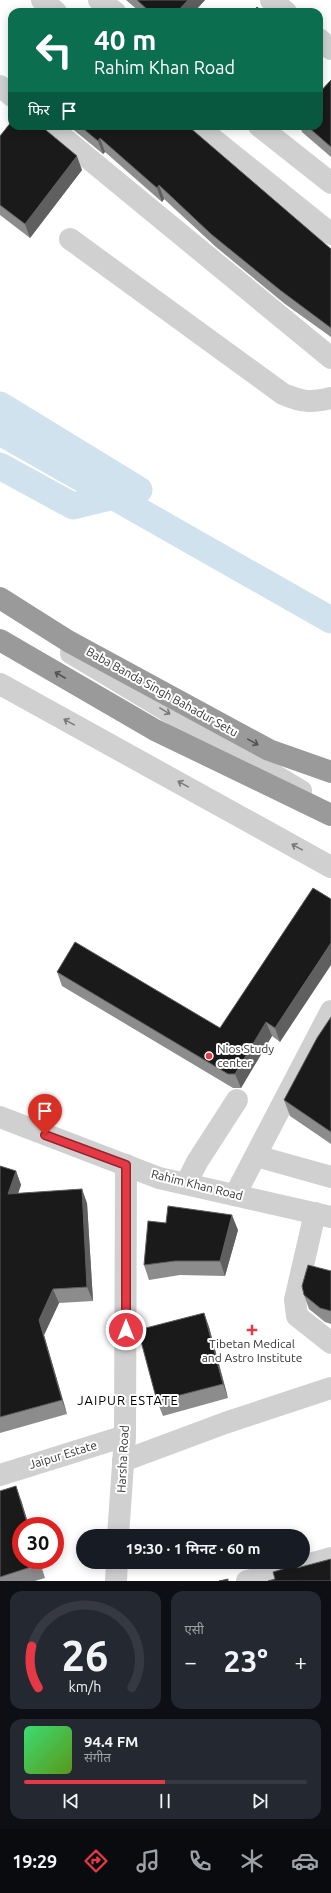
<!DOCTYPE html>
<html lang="hi">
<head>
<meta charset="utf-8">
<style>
	:root { --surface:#171b24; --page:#242831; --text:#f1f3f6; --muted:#9ea1a6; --line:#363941; --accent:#e63946 }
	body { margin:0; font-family:Ubuntu,"Noto Sans Devanagari",sans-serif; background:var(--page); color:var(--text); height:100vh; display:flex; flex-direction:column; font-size:15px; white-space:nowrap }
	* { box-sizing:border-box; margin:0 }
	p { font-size:13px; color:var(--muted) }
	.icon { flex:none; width:22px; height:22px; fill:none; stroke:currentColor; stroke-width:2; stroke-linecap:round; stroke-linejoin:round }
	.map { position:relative; height:1581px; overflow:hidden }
	.side { display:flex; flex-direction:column; gap:10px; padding:10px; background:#0d0f14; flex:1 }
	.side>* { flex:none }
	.guide { position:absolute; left:8px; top:8px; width:315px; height:122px; border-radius:12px; box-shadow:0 2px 10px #0003; background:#0b6e4f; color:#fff; overflow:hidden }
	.speed { position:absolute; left:12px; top:1517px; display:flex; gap:8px; font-size:20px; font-weight:700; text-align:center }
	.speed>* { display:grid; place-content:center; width:52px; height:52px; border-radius:50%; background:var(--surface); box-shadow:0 2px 10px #0003; line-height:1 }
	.speed .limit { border:6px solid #d22; background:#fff; color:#111 }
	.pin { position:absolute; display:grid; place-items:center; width:34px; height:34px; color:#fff; margin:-41px -17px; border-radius:50% 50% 50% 0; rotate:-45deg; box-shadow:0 0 4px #0007 }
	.pin .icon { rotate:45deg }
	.me { position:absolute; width:44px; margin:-22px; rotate:0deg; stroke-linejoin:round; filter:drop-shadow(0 0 3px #0008) }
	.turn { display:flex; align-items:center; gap:14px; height:84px; padding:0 20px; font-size:18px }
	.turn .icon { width:52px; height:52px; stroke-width:2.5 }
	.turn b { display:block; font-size:28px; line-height:34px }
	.then { display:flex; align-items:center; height:38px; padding:0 20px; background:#0003; gap:8px; font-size:15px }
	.big { font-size:30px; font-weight:600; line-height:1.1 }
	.side .card { flex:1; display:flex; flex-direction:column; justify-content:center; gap:6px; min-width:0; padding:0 14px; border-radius:12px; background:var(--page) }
	.side .dial { align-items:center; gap:0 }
	.dial svg { height:104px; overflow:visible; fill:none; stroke:var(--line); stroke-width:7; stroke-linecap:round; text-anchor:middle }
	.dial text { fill:var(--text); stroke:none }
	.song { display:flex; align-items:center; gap:12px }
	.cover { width:48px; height:48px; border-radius:6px; background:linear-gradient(135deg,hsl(140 70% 55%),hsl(90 70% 35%)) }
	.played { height:4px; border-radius:2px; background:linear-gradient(90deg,var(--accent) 50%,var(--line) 50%) }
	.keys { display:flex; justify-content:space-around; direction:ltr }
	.heat { display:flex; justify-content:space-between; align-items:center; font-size:22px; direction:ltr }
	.side .tiles { flex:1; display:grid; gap:10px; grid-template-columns:1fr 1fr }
	.card:last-child { grid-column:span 2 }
	.trip { position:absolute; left:76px; top:1529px; width:234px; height:40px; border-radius:20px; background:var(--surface); box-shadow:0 2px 10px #0003; font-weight:600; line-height:40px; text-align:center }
	.dock { display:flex; height:64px; justify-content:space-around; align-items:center; background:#090b0e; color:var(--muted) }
	.dock .icon { width:28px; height:28px }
	.dock .selected { color:var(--accent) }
	.dock b { font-size:18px; color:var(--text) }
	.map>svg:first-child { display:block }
</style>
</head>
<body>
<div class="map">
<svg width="331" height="1581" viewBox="0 0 331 1581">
	<rect width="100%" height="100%" fill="#fff"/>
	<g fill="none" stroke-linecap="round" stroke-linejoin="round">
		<!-- canal -->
		<g stroke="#cfe2ee" stroke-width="27">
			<path d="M0,405L139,490L73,506L0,466"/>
			<path d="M0,432L331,620"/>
		</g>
		<!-- minor -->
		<g stroke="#d0d0d0" stroke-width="22">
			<path d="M42,0L56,12"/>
			<path d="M99,0L115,12"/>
			<path d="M271,0L286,12"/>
			<path d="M319,39L331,49"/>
			<path d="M0,86L12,96"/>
			<path d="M49,126L331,358"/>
			<path d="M197,126L331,234"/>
			<path d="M259,126L331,183"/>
			<path d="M70,239L283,394C302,402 311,403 331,398"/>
			<path d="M71,653L301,791"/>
			<path d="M0,684L331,867"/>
			<path d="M0,1117L159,1178L331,1217"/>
			<path d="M256,1156L331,1177"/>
			<path d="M186,1184L197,1162L237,1100"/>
			<path d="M235,1195L331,1011"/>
			<path d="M315,1213L295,1300L297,1316L331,1343"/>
			<path d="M123,1461L225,1423L331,1388"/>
			<path d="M0,1475L125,1436"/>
			<path d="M118,1536L125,1436L126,1165"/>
			<path d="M116,1581L117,1562"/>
			<path d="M247,1581L331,1558"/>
		</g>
		<!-- highway -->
		<g stroke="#9a9a9a" stroke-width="22">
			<path d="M0,598L68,641L269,750L331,772"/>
			<path d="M0,640L155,730L331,815"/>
		</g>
	</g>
	<!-- wall -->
	<g fill="#8c8c8c">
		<path d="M126,0H205L194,12H140Z"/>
		<path d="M331,80V157L302,132L300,126H319Z"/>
		<path d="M69,126H188L331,249V337L285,304L216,247L164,199L162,202L105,152L103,154Z"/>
		<path d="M0,136L82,170L30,238L0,215Z"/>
		<path d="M313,888L280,1042L272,1036L241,1088H233L62,986L57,972L220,1028Z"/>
		<path d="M331,1017V1144L290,1116L284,1100Z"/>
		<path d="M0,1166L16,1171L21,1185L18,1193L87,1203L93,1301L59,1303L44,1335L67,1414L0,1433Z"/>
		<path d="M238,1230L225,1276L180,1275L149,1280L144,1265Z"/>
		<path d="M331,1271V1324L325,1322L309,1309L304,1295Z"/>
		<path d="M204,1313L209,1327L228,1398L163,1416L157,1401Z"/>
		<path d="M0,1491L21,1500L45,1578L35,1581H0Z"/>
	</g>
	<!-- shaded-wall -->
	<g fill="#5f5f5f">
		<path d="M188,0H205L194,12H177Z"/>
		<path d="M100,138L105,152L103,154L98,141Z"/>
		<path d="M77,156L82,170L30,238L25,224Z"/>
		<path d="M159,185L164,199L162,202L157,188Z"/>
		<path d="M331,943V965L280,1042L275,1028Z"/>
		<path d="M266,1022L272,1036L241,1088L235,1074Z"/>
		<path d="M16,1171L21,1185L13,1208L8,1194Z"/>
		<path d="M82,1189L87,1203L93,1301L87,1287Z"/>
		<path d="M232,1215L238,1230L225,1276L220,1261Z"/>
		<path d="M53,1289L59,1303L44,1335L67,1414L62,1400L39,1320Z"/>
		<path d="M204,1313L209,1327L228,1398L223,1384Z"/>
		<path d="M16,1486L21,1500L29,1526H28Z"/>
	</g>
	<!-- building -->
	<g fill="#1a1a1a" stroke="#5f5f5f">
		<path d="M137,0H188L177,12H150Z"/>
		<path d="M257,7L263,12H252Z"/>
		<path d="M331,80V147L307,126H319V93Z"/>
		<path d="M12,121V126H41L77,156L25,224L0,205V136Z"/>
		<path d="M80,126H188L331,249V328L280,290L211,234L159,185L157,188L100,138L98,141Z"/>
		<path d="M313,888L331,899V943L275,1028L266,1022L235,1074H228L57,972L75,942L220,1028Z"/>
		<path d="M331,1017V1132L284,1100L317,1038Z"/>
		<path d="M0,1166L16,1171L8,1194L82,1189L87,1287L53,1289L39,1320L62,1400L0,1417Z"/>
		<path d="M168,1206L232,1215L220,1261H175L144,1265L148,1221L166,1223Z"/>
		<path d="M308,1265L331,1271V1311L320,1308L304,1295L302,1286Z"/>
		<path d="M204,1313L223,1384L157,1401L138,1330Z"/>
		<path d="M16,1486L28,1526H21V1560H39L40,1564L0,1577V1491Z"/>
		<path d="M331,1559V1581H268L275,1579L273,1572L296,1565L297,1568Z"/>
		<path d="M228,1579V1581H219Z"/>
	</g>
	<!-- one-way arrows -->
	<defs><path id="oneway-shaft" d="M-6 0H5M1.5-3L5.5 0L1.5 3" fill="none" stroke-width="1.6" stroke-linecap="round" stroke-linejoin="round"/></defs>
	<g stroke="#525252">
		<use href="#oneway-shaft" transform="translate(60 675) rotate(-150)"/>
		<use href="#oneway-shaft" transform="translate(253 742) rotate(29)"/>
	</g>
	<g stroke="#7a7a7a">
		<use href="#oneway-shaft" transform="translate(165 711) rotate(31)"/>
		<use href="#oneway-shaft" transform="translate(69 722) rotate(-151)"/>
		<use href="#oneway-shaft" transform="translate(183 784) rotate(-151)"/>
		<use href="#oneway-shaft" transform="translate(297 847) rotate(-151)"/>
	</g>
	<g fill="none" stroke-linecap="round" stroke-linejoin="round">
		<defs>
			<path id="route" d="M45,1135L126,1165V1330"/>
		</defs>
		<!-- route casing -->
		<use href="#route" stroke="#96252e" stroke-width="10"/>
		<!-- route -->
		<use href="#route" stroke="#e63946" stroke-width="7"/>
	</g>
	<!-- markers -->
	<g fill="#e63946" stroke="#fff" stroke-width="1.5">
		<circle cx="209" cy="1056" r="4"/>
		<path d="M250 1324h4v4h4v4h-4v4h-4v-4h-4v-4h4z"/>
	</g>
	<g text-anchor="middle" stroke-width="4" stroke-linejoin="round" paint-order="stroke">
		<!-- street labels -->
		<g font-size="12" fill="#333" stroke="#fff">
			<text transform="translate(162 692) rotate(29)" y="4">Baba Banda Singh Bahadur Setu</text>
			<text transform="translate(197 1185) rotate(14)" y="4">Rahim Khan Road</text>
			<text transform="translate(63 1455) rotate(-17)" y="4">Jaipur Estate</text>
			<text transform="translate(123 1459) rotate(-87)" y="4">Harsha Road</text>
		</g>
		<!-- poi labels -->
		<g font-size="12" fill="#333" stroke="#fff" text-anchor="start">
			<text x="217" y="1053">Nios Study<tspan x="217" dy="14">center</tspan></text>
			<text x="252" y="1348" text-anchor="middle">Tibetan Medical<tspan x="252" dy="14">and Astro Institute</tspan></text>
		</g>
		<!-- neighbourhood labels -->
		<g font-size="13" letter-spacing="1" fill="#000" stroke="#fff">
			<text x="128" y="1405">JAIPUR ESTATE</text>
		</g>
	</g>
</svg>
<div class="speed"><div class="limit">30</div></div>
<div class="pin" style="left:45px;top:1135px;background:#d93025"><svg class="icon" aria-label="arrive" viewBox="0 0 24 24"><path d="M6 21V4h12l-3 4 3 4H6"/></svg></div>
<svg class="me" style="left:126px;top:1330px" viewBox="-20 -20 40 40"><circle r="17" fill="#e63946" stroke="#fff" stroke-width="3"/><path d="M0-11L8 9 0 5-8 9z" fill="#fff"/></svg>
<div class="trip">19:30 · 1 मिनट · 60 m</div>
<div class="guide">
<div class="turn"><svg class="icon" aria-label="left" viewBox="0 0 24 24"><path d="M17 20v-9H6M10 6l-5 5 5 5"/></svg><div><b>40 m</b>Rahim Khan Road</div></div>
<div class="then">फिर<svg class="icon" aria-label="arrive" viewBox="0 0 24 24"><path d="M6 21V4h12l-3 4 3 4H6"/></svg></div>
</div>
</div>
<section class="side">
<div class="tiles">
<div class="card dial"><svg viewBox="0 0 100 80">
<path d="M14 69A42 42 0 1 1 86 69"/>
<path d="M14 69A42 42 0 0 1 9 37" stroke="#e63946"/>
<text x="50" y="56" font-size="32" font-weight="700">26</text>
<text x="50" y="72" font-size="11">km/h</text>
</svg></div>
<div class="card"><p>एसी</p>
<div class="heat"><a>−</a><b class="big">23°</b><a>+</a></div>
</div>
<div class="card">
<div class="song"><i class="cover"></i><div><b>94.4 FM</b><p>संगीत</p></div></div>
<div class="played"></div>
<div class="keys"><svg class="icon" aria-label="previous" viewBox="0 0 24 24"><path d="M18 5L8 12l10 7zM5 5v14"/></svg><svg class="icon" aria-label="pause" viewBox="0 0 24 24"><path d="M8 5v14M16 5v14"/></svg><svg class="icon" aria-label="next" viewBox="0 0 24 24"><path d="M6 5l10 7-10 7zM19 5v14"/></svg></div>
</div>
</div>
</section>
<nav class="dock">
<b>19:29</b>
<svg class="icon selected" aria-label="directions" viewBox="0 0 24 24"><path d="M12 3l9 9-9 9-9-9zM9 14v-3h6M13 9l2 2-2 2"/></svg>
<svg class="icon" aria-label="music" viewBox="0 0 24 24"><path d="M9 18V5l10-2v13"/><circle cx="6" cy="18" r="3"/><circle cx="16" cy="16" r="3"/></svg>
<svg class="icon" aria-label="phone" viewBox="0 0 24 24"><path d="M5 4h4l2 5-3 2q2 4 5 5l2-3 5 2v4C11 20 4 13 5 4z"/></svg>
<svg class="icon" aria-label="climate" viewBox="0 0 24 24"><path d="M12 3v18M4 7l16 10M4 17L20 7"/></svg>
<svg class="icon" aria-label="car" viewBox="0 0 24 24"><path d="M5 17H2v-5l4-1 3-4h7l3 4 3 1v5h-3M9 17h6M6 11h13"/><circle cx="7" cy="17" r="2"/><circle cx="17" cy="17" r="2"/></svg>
</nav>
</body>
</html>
